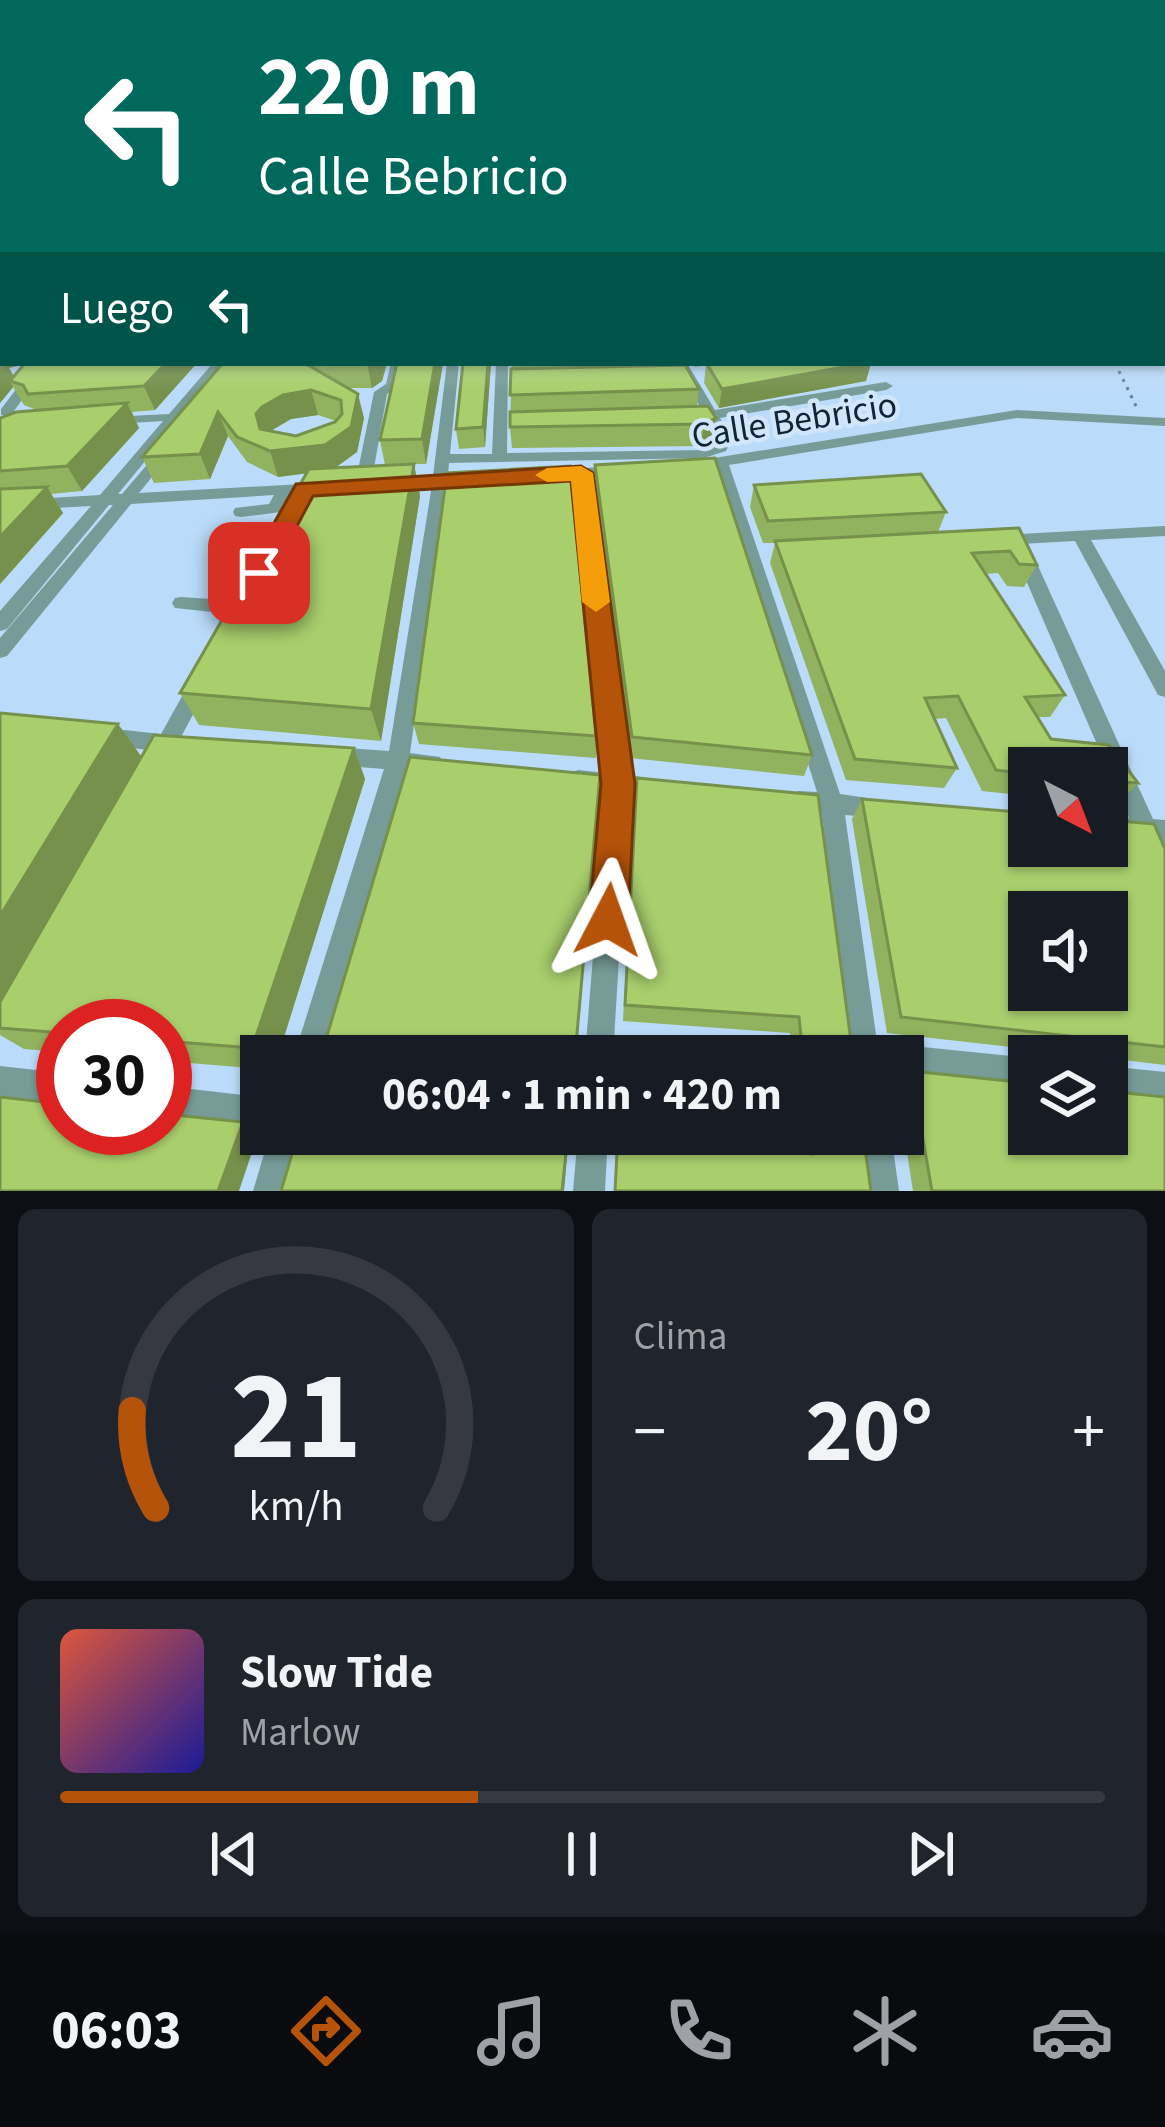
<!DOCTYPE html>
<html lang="es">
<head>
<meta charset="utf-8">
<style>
	:root { --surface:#171b24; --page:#20242c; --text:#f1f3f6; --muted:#9ea1a6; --line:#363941; --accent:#b45309 }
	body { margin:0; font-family:"Source Sans 3",sans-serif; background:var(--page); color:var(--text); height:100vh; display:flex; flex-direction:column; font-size:45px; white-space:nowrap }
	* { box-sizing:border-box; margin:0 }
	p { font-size:39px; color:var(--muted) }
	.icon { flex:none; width:66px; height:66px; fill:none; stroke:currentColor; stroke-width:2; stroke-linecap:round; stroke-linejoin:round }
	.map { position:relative; height:1191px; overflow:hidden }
	.details { display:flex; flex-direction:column; gap:18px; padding:18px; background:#0d0f14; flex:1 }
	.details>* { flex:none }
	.top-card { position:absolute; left:0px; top:0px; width:1167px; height:366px; box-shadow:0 3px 9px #0004; background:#00695c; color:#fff; overflow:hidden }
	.needle { width:78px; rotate:138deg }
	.buttons { position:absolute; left:1008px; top:747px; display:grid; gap:24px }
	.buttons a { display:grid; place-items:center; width:120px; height:120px; border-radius:0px; background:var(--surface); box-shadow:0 3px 9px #0004; font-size:60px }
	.speed { position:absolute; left:36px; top:999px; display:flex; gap:24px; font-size:60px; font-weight:700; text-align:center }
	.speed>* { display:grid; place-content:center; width:156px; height:156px; border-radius:50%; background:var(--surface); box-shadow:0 3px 9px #0004; line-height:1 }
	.speed .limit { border:18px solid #d22; background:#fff; color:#111 }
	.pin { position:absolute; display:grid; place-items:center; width:102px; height:102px; color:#fff; margin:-51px; border-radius:24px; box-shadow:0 6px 18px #0006 }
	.me { position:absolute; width:132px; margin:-66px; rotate:4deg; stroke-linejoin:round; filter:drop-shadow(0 0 9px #0008) }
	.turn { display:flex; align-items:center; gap:42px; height:252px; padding:0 60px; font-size:54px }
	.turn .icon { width:156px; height:156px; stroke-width:2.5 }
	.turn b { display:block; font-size:84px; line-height:102px }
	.then { display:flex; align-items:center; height:114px; padding:0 60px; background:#0003; gap:24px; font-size:45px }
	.big { font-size:90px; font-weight:700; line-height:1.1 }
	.details .tile { flex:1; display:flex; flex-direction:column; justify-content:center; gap:18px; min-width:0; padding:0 42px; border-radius:18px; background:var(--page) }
	.details .dial { align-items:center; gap:0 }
	.dial svg { height:312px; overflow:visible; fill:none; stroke:var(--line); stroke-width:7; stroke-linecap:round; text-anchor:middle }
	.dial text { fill:var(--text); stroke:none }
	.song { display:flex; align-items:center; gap:36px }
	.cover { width:144px; height:144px; border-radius:18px; background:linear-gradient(135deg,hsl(10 70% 55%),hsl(240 70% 35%)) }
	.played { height:12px; border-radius:6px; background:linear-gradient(90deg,var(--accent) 40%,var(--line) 40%) }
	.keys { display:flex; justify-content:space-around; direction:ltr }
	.heat { display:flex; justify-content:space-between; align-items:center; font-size:66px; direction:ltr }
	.details .tiles { flex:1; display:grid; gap:18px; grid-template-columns:1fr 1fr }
	.tile:last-child { grid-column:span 2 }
	.trip { position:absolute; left:240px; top:1035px; width:684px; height:120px; border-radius:0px; background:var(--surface); box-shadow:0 3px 9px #0004; font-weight:700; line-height:120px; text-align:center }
	.tabs { display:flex; height:192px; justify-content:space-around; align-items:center; background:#090b0e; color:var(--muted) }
	.tabs .icon { width:84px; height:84px }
	.tabs .active { color:var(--accent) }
	.tabs b { font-size:54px; color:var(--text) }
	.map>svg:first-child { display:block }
</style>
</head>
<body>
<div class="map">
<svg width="1165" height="1191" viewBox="0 0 1165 1191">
	<rect width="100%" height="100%" fill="#badbf9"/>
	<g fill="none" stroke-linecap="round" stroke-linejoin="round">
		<!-- path -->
		<path stroke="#637f97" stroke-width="3" stroke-dasharray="3 6" stroke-linecap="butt" d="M1115,363L1136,406"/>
		<!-- minor -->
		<g fill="#779c97" fill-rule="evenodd">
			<path d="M213,363H226L118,494H122L157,453L162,452L169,456L139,493L320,483L325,485L328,488L325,491L290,494L281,512L241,517L235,516L233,512L235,508L269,504L274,495L131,504L7,656L0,658V638L113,505H109L7,629L0,631V611L91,506L0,511V501L100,495L163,421L114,424L107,420L109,417L169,414Z"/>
			<path d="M391,363H403L399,386L387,394L371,485L363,490L355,485L374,392L386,384Z"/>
			<path d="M447,363H459L450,454H492L496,363H508L507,453L702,450L715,445L718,439L707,420L693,422L686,418L703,412L675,363H687L715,410L886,382L893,386L886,390L720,418L732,439L726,451L704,458L449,463L448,475L469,474L477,479L469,484H447L410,753L440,757L443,764L440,771L432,773L406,771L322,1056H294L384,769L333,765L325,763L322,756L325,749L333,747L389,751L432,485L395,487L387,482L395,477L433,476Z"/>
			<path d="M32,374L38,378L11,415H1V409L27,375Z"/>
			<path d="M1017,410L1165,418V426L1017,418L729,465L840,794L887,801L890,808L887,815L879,818L845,815L879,1056H851L822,813L791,808L788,801L791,794L799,791L817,792L715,467L695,471L687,466L695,461Z"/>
			<path d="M619,466L624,468V474L589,477L628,775L666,781L669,788L666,795L658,798L629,795L613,1056H585L606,793L570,787L567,780L570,773L578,770L606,773L574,478L551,480L543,475L551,470Z"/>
			<path d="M1165,526V536L1091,540L1165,671V697L1158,695L1075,541L1002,545L994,540L1002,535Z"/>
			<path d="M1024,549L1033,555L1153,819L1165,820V885L1156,881L1139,840L1107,838V816L1129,818L1015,555Z"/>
			<path d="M181,597L240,601L249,608L240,615L175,608L172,603L175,598Z"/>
			<path d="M197,680L204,682L207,688L181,737L185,744L182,750L164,758L156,755L154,751L98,743L95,737L98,731L106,728L161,734L190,682Z"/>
			<path d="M903,1045L1029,1058V1088L903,1073V1056H890L893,1049Z"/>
			<path d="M0,1066L63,1073V1103L0,1096Z"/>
			<path d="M1107,1066L1165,1072V1102L1107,1096Z"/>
			<path d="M165,1086L261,1097V1127L165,1116Z"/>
			<path d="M270,1134H300L285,1191H253Z"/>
			<path d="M578,1134H608L605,1191H573Z"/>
			<path d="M861,1134H891L899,1191H867Z"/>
		</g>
	</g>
	<!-- wall -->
	<g fill="#91b25e" fill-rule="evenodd">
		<path d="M0,258L3,363H197L155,410L132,412L139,428L82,491L51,494L63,513L0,584V418L37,410L24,405L13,387L0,403ZM24,364L14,377L9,368Z"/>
		<path d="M223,363H387L382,381L372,388H349L364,418L357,452L335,468L385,465L380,440L397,363H443L426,464H414L420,496L381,741L199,725L180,693L307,473L278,477L247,462L228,436L210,479L154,483L142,457ZM318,415L336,421L296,436L271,431L291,419Z"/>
		<path d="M491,363L485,447L459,449L456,429Z"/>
		<path d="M512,363H674L673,365L699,389L697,406L716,418L713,439L701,446L512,448L510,427Z"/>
		<path d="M691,363H871L866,381L719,408L704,383L706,365L695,367Z"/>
		<path d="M595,465L812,755L804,776L630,758L595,487Z"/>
		<path d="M754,485L946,512L938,532L1019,528L1037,565L1024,587L1007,586L998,573L985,574L1065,695L1050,717H1038L1051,739L1138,783L1118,804L1107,803V768H1029V796L982,791L946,718L935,719L957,768L944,788L846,780L770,563L775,543H763L750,507Z"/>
		<path d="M0,713L141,756L7,990L354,748L365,779L278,1056H261V1069L165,1061V1026H63V1052L24,1049L0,1035Z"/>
		<path d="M413,723L596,736V758L419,744Z"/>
		<path d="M635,799L853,1056H792L790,1033L623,1021Z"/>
		<path d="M862,799L1165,849V1065L1107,1058V1056H1090L887,1033L852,819Z"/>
		<path d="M911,1071L1165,1191H913L903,1127V1078Z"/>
		<path d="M617,1134L800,1153L799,1134H863L871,1191H614Z"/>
	</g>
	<!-- shaded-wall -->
	<g fill="#76914c">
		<path d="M3,342V363H27L9,368L17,382L10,381L13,387L0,403V343Z"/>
		<path d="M166,363H197L155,410L144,386Z"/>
		<path d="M367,363H387L382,381L372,388Z"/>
		<path d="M435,363H443L426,464L422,439Z"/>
		<path d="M488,363H491L485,447L483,427Z"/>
		<path d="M871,363L866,381L719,408L722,389Z"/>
		<path d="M311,390L318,415L291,419L270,431L265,439L268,454L256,414L262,407L283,395Z"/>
		<path d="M358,394L364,418L357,452L332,470L278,477L270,451L325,445Z"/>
		<path d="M127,403L139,428L82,491L67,466Z"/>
		<path d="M218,412L228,436L210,479L200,454Z"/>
		<path d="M716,418L713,439L701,446L704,424Z"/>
		<path d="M414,464L420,496L381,741L371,709Z"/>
		<path d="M47,487L63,513L0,584V537Z"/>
		<path d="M118,724L141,756L0,1003V916Z"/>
		<path d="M354,748L365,779L278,1056L261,1057L252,1048Z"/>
		<path d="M600,775L576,1056H575Z"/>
		<path d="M243,1122L258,1134L239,1191H218Z"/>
		<path d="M568,1134H569L564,1191H562Z"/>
	</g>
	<!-- building -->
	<g fill="#a9cf6d" stroke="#76914c" stroke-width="3" fill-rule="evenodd">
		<path d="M3,256V342L0,343V258Z"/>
		<path d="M25,363H166L144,386L28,394L23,385L10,381Z"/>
		<path d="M223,363H368L308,365L358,394L351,427L325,445L270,451L237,437L218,412L200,454L142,457ZM311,390L341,400L342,414L335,422L296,436L260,429L256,414L262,407L283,395Z"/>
		<path d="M397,363H435L422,439L380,440Z"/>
		<path d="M463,363H488L483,427L456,429Z"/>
		<path d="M714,363H866L722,389L707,364Z"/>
		<path d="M685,365L699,389L510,395L511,369Z"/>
		<path d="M127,403L67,466L0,471V418L16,412Z"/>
		<path d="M708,406L716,418L704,424L510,427V412Z"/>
		<path d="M715,458L812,755L632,737L595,465Z"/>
		<path d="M414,464L371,709L180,693L309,469Z"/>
		<path d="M570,466L596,736L413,723L447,473Z"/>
		<path d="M921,474L946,512L768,521L754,485Z"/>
		<path d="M47,487L0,537V489Z"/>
		<path d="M1019,528L1037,565L1019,564L1010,551L972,553L1065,695L1025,697L1051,739L1109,745L1138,783L1107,781V768H1029V774L996,770L958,696L925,698L957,768L855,759L775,541Z"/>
		<path d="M0,713L118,724L0,916Z"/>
		<path d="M154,735L354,748L252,1048L165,1041V1026H63V1033L0,1028V1002Z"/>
		<path d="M410,757L600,775L575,1056H321Z"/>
		<path d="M637,778L818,795L853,1056H803L799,1017L625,1005Z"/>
		<path d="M862,799L1029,813V846H1107V820L1154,824L1165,849V1047L901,1017ZM1029,912H1107V990H1029Z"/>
		<path d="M911,1071L1029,1083V1134H1107V1091L1165,1097V1191H932Z"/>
		<path d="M0,1097L63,1104V1128H165V1114L243,1122L218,1191H0Z"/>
		<path d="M298,1134H568L562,1191H281Z"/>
		<path d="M618,1134H649L812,1154L811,1134H863L871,1191H615Z"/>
	</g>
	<!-- sky -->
	<linearGradient id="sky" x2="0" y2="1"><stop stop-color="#aca2cb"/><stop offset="0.57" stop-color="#e0effc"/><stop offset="1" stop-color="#e0effc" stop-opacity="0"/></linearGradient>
	<rect width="1165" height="391" fill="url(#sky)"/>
	<!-- route -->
	<path fill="#b45309" stroke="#753606" stroke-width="3" d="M581,466L593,473L635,784L628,920L622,934L608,940L595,934L589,920L601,784L571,481L313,496L268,580H250L246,573L296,484Z"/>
	<!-- slow -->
	<path fill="#f59e0b" d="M581,466L593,473L610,602L596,612L582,602L571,481L547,482L535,475L547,468Z"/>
	<g text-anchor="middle" stroke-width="9" stroke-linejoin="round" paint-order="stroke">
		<!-- street labels -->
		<g font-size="36" fill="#0e2437" stroke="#d1e6fb">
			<text transform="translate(794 419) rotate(-9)" y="13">Calle Bebricio</text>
		</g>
	</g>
</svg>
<div class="buttons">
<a><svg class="needle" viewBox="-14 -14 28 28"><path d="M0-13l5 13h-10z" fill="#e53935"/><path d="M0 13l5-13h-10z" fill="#9ea1a6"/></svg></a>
<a><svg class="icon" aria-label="sound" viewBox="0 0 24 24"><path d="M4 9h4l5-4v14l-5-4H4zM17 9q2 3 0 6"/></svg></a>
<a><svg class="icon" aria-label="layers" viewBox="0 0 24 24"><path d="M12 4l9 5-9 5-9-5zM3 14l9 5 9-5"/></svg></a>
</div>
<div class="speed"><div class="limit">30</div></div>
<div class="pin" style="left:259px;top:573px;background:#d93025"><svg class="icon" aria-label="arrive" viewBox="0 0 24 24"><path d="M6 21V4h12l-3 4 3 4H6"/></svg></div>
<svg class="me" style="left:608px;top:920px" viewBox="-20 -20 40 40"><path d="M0-17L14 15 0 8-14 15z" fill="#b45309" stroke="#fff" stroke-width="4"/></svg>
<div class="trip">06:04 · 1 min · 420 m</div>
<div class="top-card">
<div class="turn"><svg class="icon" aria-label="left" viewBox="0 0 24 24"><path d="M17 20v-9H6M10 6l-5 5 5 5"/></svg><div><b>220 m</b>Calle Bebricio</div></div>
<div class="then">Luego<svg class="icon" aria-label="left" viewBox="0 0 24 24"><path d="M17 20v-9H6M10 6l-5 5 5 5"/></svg></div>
</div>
</div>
<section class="details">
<div class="tiles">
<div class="tile dial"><svg viewBox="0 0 100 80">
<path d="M14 69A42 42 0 1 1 86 69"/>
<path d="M14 69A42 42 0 0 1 8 44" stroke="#b45309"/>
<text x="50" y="56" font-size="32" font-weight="700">21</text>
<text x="50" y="72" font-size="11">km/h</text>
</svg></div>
<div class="tile"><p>Clima</p>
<div class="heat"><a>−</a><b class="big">20°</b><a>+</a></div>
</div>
<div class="tile">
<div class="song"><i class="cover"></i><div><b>Slow Tide</b><p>Marlow</p></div></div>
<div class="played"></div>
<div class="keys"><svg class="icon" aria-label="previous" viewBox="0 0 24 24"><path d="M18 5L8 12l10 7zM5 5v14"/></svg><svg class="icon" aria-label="pause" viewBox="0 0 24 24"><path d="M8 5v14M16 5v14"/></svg><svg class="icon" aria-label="next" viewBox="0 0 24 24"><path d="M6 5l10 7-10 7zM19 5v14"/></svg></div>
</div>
</div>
</section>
<nav class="tabs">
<b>06:03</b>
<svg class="icon active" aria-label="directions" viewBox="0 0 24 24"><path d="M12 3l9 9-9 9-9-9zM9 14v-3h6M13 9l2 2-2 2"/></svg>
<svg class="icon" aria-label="music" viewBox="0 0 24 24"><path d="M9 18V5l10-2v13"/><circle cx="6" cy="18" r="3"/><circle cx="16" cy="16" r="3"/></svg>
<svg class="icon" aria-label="phone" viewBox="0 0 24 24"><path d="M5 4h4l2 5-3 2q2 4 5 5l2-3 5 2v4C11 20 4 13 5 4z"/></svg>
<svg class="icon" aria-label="climate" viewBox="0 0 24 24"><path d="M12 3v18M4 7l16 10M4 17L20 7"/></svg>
<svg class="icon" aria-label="car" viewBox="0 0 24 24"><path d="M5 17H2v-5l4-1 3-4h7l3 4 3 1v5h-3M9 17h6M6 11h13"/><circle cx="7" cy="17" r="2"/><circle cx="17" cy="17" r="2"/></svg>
</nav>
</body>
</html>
